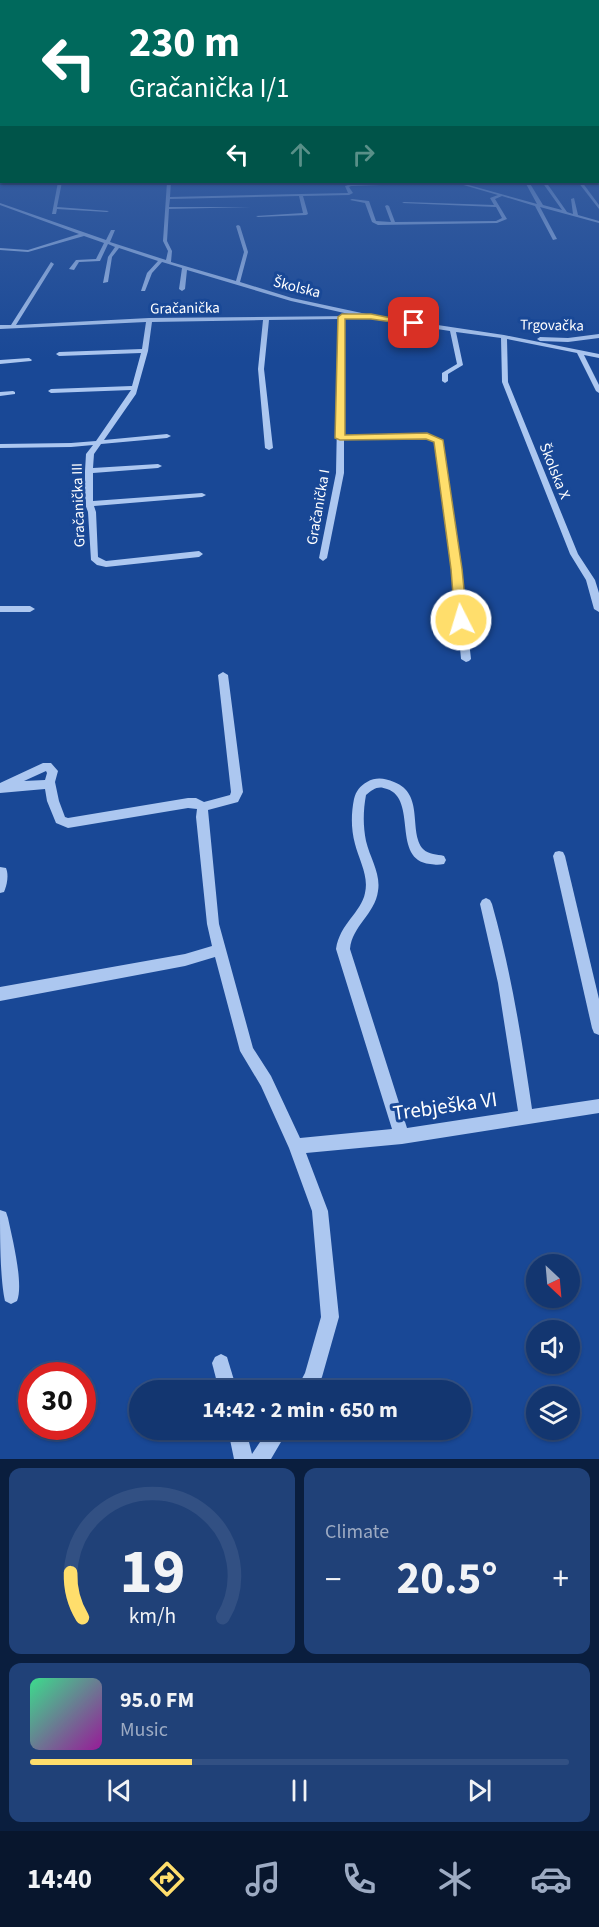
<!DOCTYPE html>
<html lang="en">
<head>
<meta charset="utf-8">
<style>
	:root { --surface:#133670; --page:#204178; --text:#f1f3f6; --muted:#9dabc3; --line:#325083; --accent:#ffde6c }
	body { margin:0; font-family:"Source Sans 3",sans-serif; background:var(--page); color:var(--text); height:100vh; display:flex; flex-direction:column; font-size:22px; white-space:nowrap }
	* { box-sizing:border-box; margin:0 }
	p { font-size:20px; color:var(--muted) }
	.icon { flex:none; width:33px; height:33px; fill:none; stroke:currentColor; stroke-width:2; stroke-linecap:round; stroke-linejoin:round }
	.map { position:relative; height:1459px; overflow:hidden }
	.sheet { display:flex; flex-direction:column; gap:9px; padding:9px; background:#0a1e3e; flex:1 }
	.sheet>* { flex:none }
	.hud { position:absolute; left:0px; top:0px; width:600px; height:183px; box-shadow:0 2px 4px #0004,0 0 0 2px var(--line); background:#00695c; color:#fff; overflow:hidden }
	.needle { width:39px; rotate:154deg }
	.tools { position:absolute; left:526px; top:1254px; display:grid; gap:12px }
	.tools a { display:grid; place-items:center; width:54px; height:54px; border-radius:50%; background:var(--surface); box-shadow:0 2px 4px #0004,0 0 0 2px var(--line); font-size:30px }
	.speed { position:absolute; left:18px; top:1362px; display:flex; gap:12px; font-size:30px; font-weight:700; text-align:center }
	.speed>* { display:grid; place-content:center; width:78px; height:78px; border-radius:50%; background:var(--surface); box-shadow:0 2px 4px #0004,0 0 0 2px var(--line); line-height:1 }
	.speed .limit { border:9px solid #d22; background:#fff; color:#111 }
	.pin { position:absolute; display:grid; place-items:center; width:51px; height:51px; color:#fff; margin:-26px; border-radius:12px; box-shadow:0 3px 9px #0006 }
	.me { position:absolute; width:66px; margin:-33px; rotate:355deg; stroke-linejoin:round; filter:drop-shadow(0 0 4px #0008) }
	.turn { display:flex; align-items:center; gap:21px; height:126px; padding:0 30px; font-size:27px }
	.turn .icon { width:78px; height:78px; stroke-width:2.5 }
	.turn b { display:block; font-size:42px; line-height:51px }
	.lanes { display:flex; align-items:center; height:57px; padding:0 30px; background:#0003; justify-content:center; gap:30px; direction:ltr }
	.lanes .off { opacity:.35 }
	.big { font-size:45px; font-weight:700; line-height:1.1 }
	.sheet .tile { flex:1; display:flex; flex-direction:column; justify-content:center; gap:9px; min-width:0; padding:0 21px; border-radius:12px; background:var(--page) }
	.sheet .dial { align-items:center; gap:0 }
	.dial svg { height:156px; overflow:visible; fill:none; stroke:var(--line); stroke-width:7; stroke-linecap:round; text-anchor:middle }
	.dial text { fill:var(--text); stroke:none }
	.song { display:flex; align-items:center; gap:18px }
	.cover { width:72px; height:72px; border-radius:9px; background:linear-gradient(135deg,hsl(150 70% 55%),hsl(300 70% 35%)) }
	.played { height:6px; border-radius:3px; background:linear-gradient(90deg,var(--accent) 30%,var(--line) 30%) }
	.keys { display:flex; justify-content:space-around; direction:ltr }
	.heat { display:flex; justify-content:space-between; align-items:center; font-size:33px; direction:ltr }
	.sheet .tiles { flex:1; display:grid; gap:9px; grid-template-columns:1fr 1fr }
	.tile:last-child { grid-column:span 2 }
	.trip { position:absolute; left:129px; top:1380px; width:342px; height:60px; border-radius:30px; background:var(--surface); box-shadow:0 2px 4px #0004,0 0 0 2px var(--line); font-weight:700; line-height:60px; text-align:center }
	.tabs { display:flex; height:96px; justify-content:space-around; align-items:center; background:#08162d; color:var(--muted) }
	.tabs .icon { width:42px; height:42px }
	.tabs .on { color:var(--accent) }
	.tabs b { font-size:27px; color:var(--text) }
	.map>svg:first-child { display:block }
</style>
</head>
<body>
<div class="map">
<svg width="599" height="1459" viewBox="0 0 599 1459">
	<rect width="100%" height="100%" fill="#194896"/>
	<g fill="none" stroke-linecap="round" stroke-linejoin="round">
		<!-- minor -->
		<g fill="#acc7f0" fill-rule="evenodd">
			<rect x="598" y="166" width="1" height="3"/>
			<path d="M58,182H62L57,207L109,211L107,212L57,209L56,214H52Z"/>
			<path d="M167,182H171L170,197L348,193L345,186L351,184L440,182L438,183L351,186L349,187L353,193L349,195L303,196L308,214L306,215L258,217L256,216L303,213L299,196L170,199L169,207H251L169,209L167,241L172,251L171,262L236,281L244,252L236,226L238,225L240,226L248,252L240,282L292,298L371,315L504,335L599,354V358L584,355L599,385V393L596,391L577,353L507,339L508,382L578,554L595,580L599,593V612L594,609L586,580L570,554L502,382L501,338L456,332L463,365L448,374V381L445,383L442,381V373L457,364L450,331L371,319L291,301L187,270L185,289L182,291L179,289L182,268L162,262L152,273L145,291H141L147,273L158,261L119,248L112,257L108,282L103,283L108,257L115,247L108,244L100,261L79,262L74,270L69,269L76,260L96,259L104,243L84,236L28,252L0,250V248L28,250L79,234L0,205V203L106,240L111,230H115L110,242L166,260L168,251L163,241Z"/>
			<path d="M453,182H458L537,204L525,182H529L543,205L562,210L542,182H546L567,212L573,214L571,199L574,198L578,215L599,221V223L540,207L557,239L553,240L535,206L502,196L495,199L507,219L497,223L378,225L372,222L365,203L350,200L352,199L369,201L376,221L391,222L385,206L387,205L389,206L395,222L496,221L502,218L496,207L402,203L404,202L494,205L490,198L498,195Z"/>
			<path d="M578,182H582L599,205V209Z"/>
			<path d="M51,262L54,264L16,325L149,318L352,316V318L345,319L344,436L427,434L442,440L461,569L471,659L469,661L466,662L461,659L453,569L435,441L426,438L344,440V473L327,558L323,561L319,558L336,473L339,319L269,320L264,369L273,448L269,450L265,448L258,369L263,320L152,322L148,351L136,394L104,440L167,434L171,436L167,438L101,444L94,454L93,468L158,464L162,466L158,468L93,473V501L202,493L206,495L202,497L94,506L96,512L98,557L106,561L199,551L203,554L199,557L106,567L97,565L91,560L88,512L85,504V471L86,454L93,445L71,447L0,448V444L71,443L96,441L131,390L51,393L48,391L51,389L132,386L141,353L59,356L56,354L59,352L142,349L146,322L0,329V325H11Z"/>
			<path d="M599,334V338L568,342L540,341L537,339L540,337L568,338Z"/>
			<path d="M29,358L32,360L31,361L0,364V360Z"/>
			<path d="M13,391L15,392V394L0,396V392Z"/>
			<path d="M0,606H30L35,609L30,612H0Z"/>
			<path d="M223,672L228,675L243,792L238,802L208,810L219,924L253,1048L271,1076L300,1138L392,1129L336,949C340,923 361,913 365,893C369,876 359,860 355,844C351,829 351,814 354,799C356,791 360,786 367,782C376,777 384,778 394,782C425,794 408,831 423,849C429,855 437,854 444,856L446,860L444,864C439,865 436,865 430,864C391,860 418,799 387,789C378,785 373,789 366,795C363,811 363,826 366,841C370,858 381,874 378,891C375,914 352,926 350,949L407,1128L518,1111L498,983L480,904L482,900L486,898L490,900L492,904C511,971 522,1040 532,1109L599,1099V1113L402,1144L306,1153L328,1211L339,1317L322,1377L315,1390H296L305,1373L321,1317L312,1211L289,1148L261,1086L240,1051L215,957L185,966L0,1001V987L185,954L212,946L207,924L196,817L197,809L188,808L68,828L56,823L47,801L45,789L0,793V783L43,763H51L58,771L55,782L59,801L65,817L68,818L188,798H196L204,802L230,795L231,792L218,675ZM46,771L47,773L45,780L24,781Z"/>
			<path d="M559,851L563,852L565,856L599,999V1035L594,1033L592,1028L553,856L555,852Z"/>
			<path d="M0,867L6,868C9,875 7,885 4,892L0,893Z"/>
			<path d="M0,1210L6,1212L8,1218C12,1237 24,1284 17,1301L11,1304L5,1301C0,1279 0,1235 0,1210Z"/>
			<path d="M221,1354L227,1357L237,1390H219L212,1363L215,1357Z"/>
			<path d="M228,1430H246L252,1454L268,1430H288L271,1459H234Z"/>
		</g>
	</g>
	<!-- sky -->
	<linearGradient id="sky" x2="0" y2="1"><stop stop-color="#0e2852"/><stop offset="0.43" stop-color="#385ea0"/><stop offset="1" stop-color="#385ea0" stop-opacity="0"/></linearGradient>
	<rect width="599" height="359" fill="url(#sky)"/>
	<!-- route -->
	<path fill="#ffde6c" stroke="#a69046" stroke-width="1.5" d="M371,314L417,323L414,325L371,319H345V435L427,433L443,440L462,569L467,620L465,623L461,624L455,620L451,569L434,442L426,439L340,440L335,438L338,317L342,314Z"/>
	<g text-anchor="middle" stroke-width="6" stroke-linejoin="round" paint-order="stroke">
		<!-- far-street labels -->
		<g font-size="15" fill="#fff" stroke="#194896">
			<text transform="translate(297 287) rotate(14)" y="5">Školska</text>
			<text transform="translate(185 308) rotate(-1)" y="5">Gračanička</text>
			<text transform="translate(552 325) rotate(1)" y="5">Trgovačka</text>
			<text transform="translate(555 471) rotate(68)" y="5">Školska X</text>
			<text transform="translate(78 505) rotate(-92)" y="5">Gračanička III</text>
			<text transform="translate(318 507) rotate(-80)" y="5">Gračanička I</text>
		</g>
		<!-- near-street labels -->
		<g font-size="21" fill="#fff" stroke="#194896">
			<text transform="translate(445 1106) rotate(-8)" y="7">Trebješka VI</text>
		</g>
	</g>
</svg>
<div class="tools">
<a><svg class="needle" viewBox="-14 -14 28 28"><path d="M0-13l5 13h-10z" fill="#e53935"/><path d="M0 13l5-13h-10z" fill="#9dabc3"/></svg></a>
<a><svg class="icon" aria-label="sound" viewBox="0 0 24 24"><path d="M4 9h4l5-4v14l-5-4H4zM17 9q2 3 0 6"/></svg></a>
<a><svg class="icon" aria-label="layers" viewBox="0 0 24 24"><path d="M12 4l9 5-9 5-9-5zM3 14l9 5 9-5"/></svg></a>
</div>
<div class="speed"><div class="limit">30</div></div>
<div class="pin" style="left:414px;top:323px;background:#d93025"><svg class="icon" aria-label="arrive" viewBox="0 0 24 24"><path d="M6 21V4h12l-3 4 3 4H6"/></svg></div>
<svg class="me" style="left:461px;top:620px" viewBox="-20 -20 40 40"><circle r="17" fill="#ffde6c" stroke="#fff" stroke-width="3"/><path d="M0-11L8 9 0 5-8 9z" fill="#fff"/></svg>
<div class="trip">14:42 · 2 min · 650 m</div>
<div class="hud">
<div class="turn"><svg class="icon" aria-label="left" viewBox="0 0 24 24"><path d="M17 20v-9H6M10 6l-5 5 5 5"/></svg><div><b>230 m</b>Gračanička I/1</div></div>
<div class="lanes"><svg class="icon" aria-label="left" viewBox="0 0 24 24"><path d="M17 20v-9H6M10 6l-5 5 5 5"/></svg><svg class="icon off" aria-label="ahead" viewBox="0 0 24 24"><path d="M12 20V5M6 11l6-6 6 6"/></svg><svg class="icon off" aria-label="right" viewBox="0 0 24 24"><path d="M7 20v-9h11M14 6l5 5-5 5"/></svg></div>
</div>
</div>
<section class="sheet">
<div class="tiles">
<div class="tile dial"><svg viewBox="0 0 100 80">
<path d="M14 69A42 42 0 1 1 86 69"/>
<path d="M14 69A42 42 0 0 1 8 46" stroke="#ffde6c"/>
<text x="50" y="56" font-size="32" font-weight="700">19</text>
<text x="50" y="72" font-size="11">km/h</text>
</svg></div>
<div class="tile"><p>Climate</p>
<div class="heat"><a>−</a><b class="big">20.5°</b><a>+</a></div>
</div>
<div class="tile">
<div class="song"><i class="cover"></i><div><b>95.0 FM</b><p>Music</p></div></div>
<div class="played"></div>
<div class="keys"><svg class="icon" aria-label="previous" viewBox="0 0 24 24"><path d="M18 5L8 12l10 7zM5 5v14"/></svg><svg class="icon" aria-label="pause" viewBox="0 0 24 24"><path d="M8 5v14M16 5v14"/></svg><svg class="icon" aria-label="next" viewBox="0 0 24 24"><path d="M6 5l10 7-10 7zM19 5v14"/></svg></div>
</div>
</div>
</section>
<nav class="tabs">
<b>14:40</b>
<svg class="icon on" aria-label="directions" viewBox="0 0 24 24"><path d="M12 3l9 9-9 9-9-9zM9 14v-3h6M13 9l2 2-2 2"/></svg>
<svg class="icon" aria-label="music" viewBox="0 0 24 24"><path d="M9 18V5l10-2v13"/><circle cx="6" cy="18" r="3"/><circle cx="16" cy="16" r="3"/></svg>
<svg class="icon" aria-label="phone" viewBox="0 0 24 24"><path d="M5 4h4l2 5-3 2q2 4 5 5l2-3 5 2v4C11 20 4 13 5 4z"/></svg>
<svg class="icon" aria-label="climate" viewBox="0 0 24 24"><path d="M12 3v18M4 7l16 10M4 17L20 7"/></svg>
<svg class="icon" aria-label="car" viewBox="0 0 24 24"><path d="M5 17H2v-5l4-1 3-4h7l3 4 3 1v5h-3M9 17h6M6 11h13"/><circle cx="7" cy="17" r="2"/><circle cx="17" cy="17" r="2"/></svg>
</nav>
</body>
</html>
